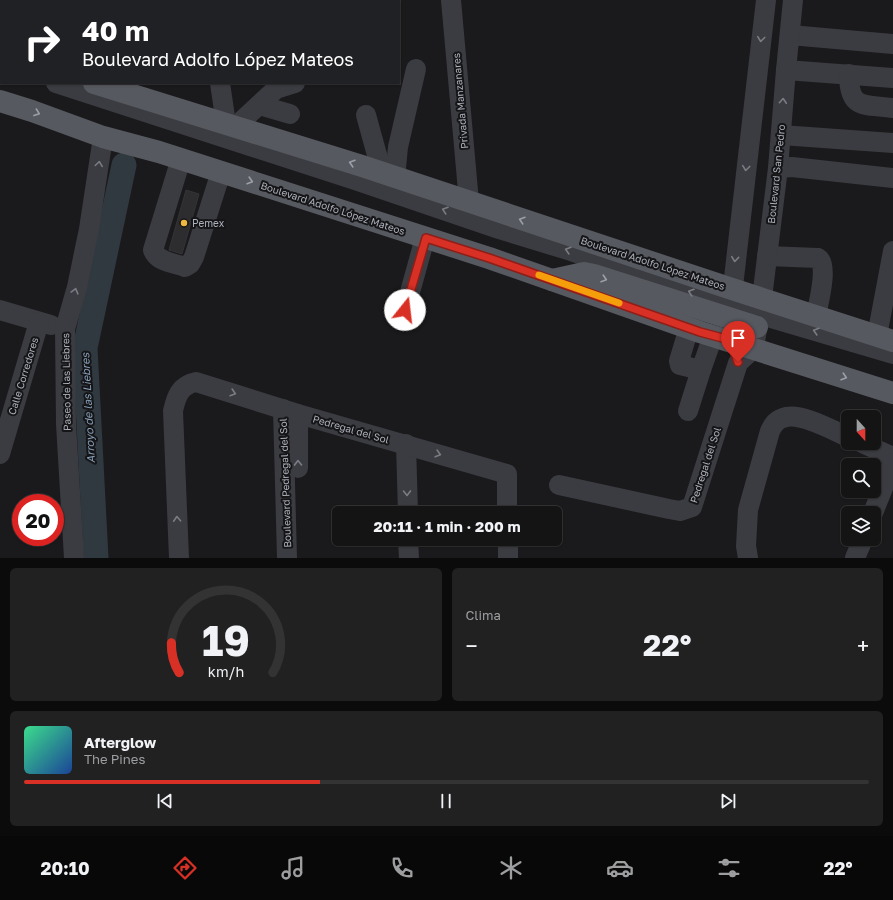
<!DOCTYPE html>
<html lang="es">
<head>
<meta charset="utf-8">
<style>
	:root { --surface:#141415; --page:#212122; --text:#f1f3f6; --muted:#9d9ea0; --line:#333334; --accent:#d93025 }
	body { margin:0; font-family:"Golos Text",sans-serif; background:var(--page); color:var(--text); height:100vh; display:flex; flex-direction:column; font-size:15px; white-space:nowrap }
	* { box-sizing:border-box; margin:0 }
	p { font-size:13px; color:var(--muted) }
	.icon { flex:none; width:22px; height:22px; fill:none; stroke:currentColor; stroke-width:2; stroke-linecap:round; stroke-linejoin:round }
	.map { position:relative; height:558px; overflow:hidden }
	.panel { display:flex; flex-direction:column; gap:10px; padding:10px; background:#0b0b0c; flex:1 }
	.panel>* { flex:none }
	.top-card { position:absolute; left:0px; top:0px; width:400px; height:84px; box-shadow:0 1px 3px #0004,0 0 0 1px var(--line); background:#202124; color:#fff; overflow:hidden }
	.needle { width:26px; rotate:159deg }
	.controls { position:absolute; left:841px; top:410px; display:grid; gap:8px }
	.controls a { display:grid; place-items:center; width:40px; height:40px; border-radius:6px; background:var(--surface); box-shadow:0 1px 3px #0004,0 0 0 1px var(--line); font-size:20px }
	.speed { position:absolute; left:12px; top:494px; display:flex; gap:8px; font-size:20px; font-weight:700; text-align:center }
	.speed>* { display:grid; place-content:center; width:52px; height:52px; border-radius:50%; background:var(--surface); box-shadow:0 1px 3px #0004,0 0 0 1px var(--line); line-height:1 }
	.speed .limit { border:6px solid #d22; background:#fff; color:#111 }
	.pin { position:absolute; display:grid; place-items:center; width:34px; height:34px; color:#fff; margin:-41px -17px; border-radius:50% 50% 50% 0; rotate:-45deg; box-shadow:0 0 4px #0007 }
	.pin .icon { rotate:45deg }
	.me { position:absolute; width:44px; margin:-22px; rotate:16deg; stroke-linejoin:round; filter:drop-shadow(0 0 3px #0008) }
	.turn { display:flex; align-items:center; gap:14px; height:84px; padding:0 16px; font-size:18px }
	.turn .icon { width:52px; height:52px; stroke-width:2.5 }
	.turn b { display:block; font-size:28px; line-height:34px }
	.big { font-size:30px; font-weight:700; line-height:1.1 }
	.panel .tile { flex:1; display:flex; flex-direction:column; justify-content:center; gap:6px; min-width:0; padding:0 14px; border-radius:6px; background:var(--page) }
	.panel .dial { align-items:center; gap:0 }
	.dial svg { height:104px; overflow:visible; fill:none; stroke:var(--line); stroke-width:7; stroke-linecap:round; text-anchor:middle }
	.dial text { fill:var(--text); stroke:none }
	.song { display:flex; align-items:center; gap:12px }
	.cover { width:48px; height:48px; border-radius:6px; background:linear-gradient(135deg,hsl(150 70% 55%),hsl(220 70% 35%)) }
	.played { height:4px; border-radius:2px; background:linear-gradient(90deg,var(--accent) 35%,var(--line) 35%) }
	.keys { display:flex; justify-content:space-around; direction:ltr }
	.heat { display:flex; justify-content:space-between; align-items:center; font-size:22px; direction:ltr }
	.panel .tiles { flex:1; display:grid; gap:10px; grid-template-columns:1fr 1fr }
	.tile:last-child { grid-column:span 2 }
	.trip { position:absolute; left:332px; top:506px; width:230px; height:40px; border-radius:6px; background:var(--surface); box-shadow:0 1px 3px #0004,0 0 0 1px var(--line); font-weight:700; line-height:40px; text-align:center }
	.dock { display:flex; height:64px; justify-content:space-around; align-items:center; background:#080808; color:var(--muted) }
	.dock .icon { width:28px; height:28px }
	.dock .selected { color:var(--accent) }
	.dock b { font-size:18px; color:var(--text) }
	.map>svg:first-child { display:block }
</style>
</head>
<body>
<div class="map">
<svg width="893" height="558" viewBox="0 0 893 558">
	<rect width="100%" height="100%" fill="#1a1a1c"/>
	<g fill="none" stroke-linecap="round" stroke-linejoin="round">
		<!-- river -->
		<g stroke="#303940" stroke-width="25">
			<path d="M165,1V0"/>
			<path d="M96,558L85,348L124,165"/>
		</g>
	</g>
	<!-- building -->
	<path fill="#2d2d30" stroke="#343438" d="M186,190L199,194L182,254L169,250Z"/>
	<g fill="none" stroke-linecap="round" stroke-linejoin="round">
		<!-- minor -->
		<g stroke="#3b3c41" stroke-width="20">
			<path d="M208,0L209,1"/>
			<path d="M451,0L469,202"/>
			<path d="M790,35L893,44"/>
			<path d="M786,70L893,78"/>
			<path d="M849,74C849,110 863,104 893,108"/>
			<path d="M56,83L355,180L499,229L571,251L730,306L893,354"/>
			<path d="M220,83L226,124"/>
			<path d="M259,105L290,114"/>
			<path d="M366,115L382,173"/>
			<path d="M235,127L276,89L295,83"/>
			<path d="M781,135L893,143"/>
			<path d="M181,159L153,250C157,262 174,263 185,267L190,264L194,257L221,172"/>
			<path d="M778,168L792,167L893,178"/>
			<path d="M395,178L398,147L416,69"/>
			<path d="M767,256L818,258C829,264 818,305 816,316"/>
			<path d="M731,304L766,0"/>
			<path d="M0,310L51,325"/>
			<path d="M405,310L425,238"/>
			<path d="M689,328L679,361L680,365L701,370L713,336"/>
			<path d="M877,336L893,251"/>
			<path d="M283,409L287,558"/>
			<path d="M688,411L701,370"/>
			<path d="M862,443L893,457"/>
			<path d="M406,444L408,513"/>
			<path d="M0,454L39,322"/>
			<path d="M298,468V414"/>
			<path d="M559,485L669,509L680,511L692,507L738,363L754,348L762,298L778,168L786,70L793,0"/>
			<path d="M873,513L893,463"/>
			<path d="M408,539L409,558"/>
			<path d="M508,539V558"/>
			<path d="M74,558L66,424L65,329L77,287L89,229L103,137"/>
			<path d="M179,558L173,411C176,397 180,385 196,382L298,414L507,474V513"/>
			<path d="M748,558L746,546L748,510L770,431C773,425 776,420 783,418C799,411 832,430 848,437"/>
			<path d="M855,558L863,539"/>
		</g>
		<!-- major -->
		<g stroke="#575960" stroke-width="22">
			<path d="M0,55H1"/>
			<path d="M94,83L362,166L732,289L893,341"/>
			<path d="M0,101L32,111L103,137L159,152L489,258L700,332L893,393"/>
			<path d="M552,280L584,273L594,275L757,327"/>
		</g>
	</g>
	<!-- one-way arrows -->
	<defs><path id="oneway-chevron" d="M-2-3.5L2.5 0L-2 3.5" fill="none" stroke-width="1.6" stroke-linecap="round" stroke-linejoin="round"/></defs>
	<g stroke="#7a7c84">
		<use href="#oneway-chevron" transform="translate(761 39) rotate(97)"/>
		<use href="#oneway-chevron" transform="translate(783 101) rotate(-86)"/>
		<use href="#oneway-chevron" transform="translate(99 164) rotate(-82)"/>
		<use href="#oneway-chevron" transform="translate(746 168) rotate(97)"/>
		<use href="#oneway-chevron" transform="translate(445 210) rotate(-161)"/>
		<use href="#oneway-chevron" transform="translate(568 250) rotate(-163)"/>
		<use href="#oneway-chevron" transform="translate(735 259) rotate(96)"/>
		<use href="#oneway-chevron" transform="translate(75 291) rotate(-75)"/>
		<use href="#oneway-chevron" transform="translate(691 292) rotate(-161)"/>
		<use href="#oneway-chevron" transform="translate(816 331) rotate(-163)"/>
		<use href="#oneway-chevron" transform="translate(233 393) rotate(17)"/>
		<use href="#oneway-chevron" transform="translate(438 454) rotate(16)"/>
		<use href="#oneway-chevron" transform="translate(298 463) rotate(-91)"/>
		<use href="#oneway-chevron" transform="translate(407 493) rotate(89)"/>
		<use href="#oneway-chevron" transform="translate(177 519) rotate(-93)"/>
	</g>
	<g stroke="#9c9fa9">
		<use href="#oneway-chevron" transform="translate(37 113) rotate(20)"/>
		<use href="#oneway-chevron" transform="translate(352 163) rotate(-163)"/>
		<use href="#oneway-chevron" transform="translate(250 181) rotate(17)"/>
		<use href="#oneway-chevron" transform="translate(522 220) rotate(-162)"/>
		<use href="#oneway-chevron" transform="translate(604 279) rotate(18)"/>
		<use href="#oneway-chevron" transform="translate(844 377) rotate(18)"/>
	</g>
	<g fill="none" stroke-linecap="round" stroke-linejoin="round">
		<defs>
			<path id="route" d="M405,310L426,238L489,258L700,332L730,340L738,362"/>
		</defs>
		<!-- route casing -->
		<use href="#route" stroke="#8d1f18" stroke-width="10"/>
		<!-- route -->
		<use href="#route" stroke="#d93025" stroke-width="7"/>
		<!-- slow -->
		<path stroke="#f59e0b" stroke-width="7" d="M539,275L619,303"/>
	</g>
	<!-- markers -->
	<circle fill="#efb83f" stroke="#151517" stroke-width="1.5" cx="184" cy="223" r="4"/>
	<g text-anchor="middle" stroke-width="4" stroke-linejoin="round" paint-order="stroke">
		<!-- street labels -->
		<g font-size="10" fill="#adb1bb" stroke="#151517">
			<text transform="translate(460 101) rotate(-95)" y="4">Privada Manzanares</text>
			<text transform="translate(776 174) rotate(-84)" y="4">Boulevard San Pedro</text>
			<text transform="translate(333 208) rotate(18)" y="4">Boulevard Adolfo López Mateos</text>
			<text transform="translate(653 263) rotate(18)" y="4">Boulevard Adolfo López Mateos</text>
			<text transform="translate(23 376) rotate(-73)" y="4">Calle Corredores</text>
			<text transform="translate(66 382) rotate(-91)" y="4">Paseo de las Liebres</text>
			<text transform="translate(351 429) rotate(16)" y="4">Pedregal del Sol</text>
			<text transform="translate(705 465) rotate(-72)" y="4">Pedregal del Sol</text>
			<text transform="translate(285 483) rotate(-92)" y="4">Boulevard Pedregal del Sol</text>
		</g>
		<!-- poi labels -->
		<g font-size="10" fill="#adb1bb" stroke="#151517" text-anchor="start">
			<text x="192" y="227">Pemex</text>
		</g>
		<!-- water labels -->
		<g font-size="11" font-style="italic" fill="#859db5" stroke="#151517">
			<text transform="translate(88 408) rotate(-93)" y="4">Arroyo de las Liebres</text>
		</g>
	</g>
</svg>
<div class="controls">
<a><svg class="needle" viewBox="-14 -14 28 28"><path d="M0-13l5 13h-10z" fill="#e53935"/><path d="M0 13l5-13h-10z" fill="#9d9ea0"/></svg></a>
<a><svg class="icon" aria-label="search" viewBox="0 0 24 24"><circle cx="10" cy="10" r="6"/><path d="M15 15l6 6"/></svg></a>
<a><svg class="icon" aria-label="layers" viewBox="0 0 24 24"><path d="M12 4l9 5-9 5-9-5zM3 14l9 5 9-5"/></svg></a>
</div>
<div class="speed"><div class="limit">20</div></div>
<div class="pin" style="left:738px;top:362px;background:#d93025"><svg class="icon" aria-label="arrive" viewBox="0 0 24 24"><path d="M6 21V4h12l-3 4 3 4H6"/></svg></div>
<svg class="me" style="left:405px;top:310px" viewBox="-20 -20 40 40"><circle r="19" fill="#fff"/><path d="M0-13L10 11 0 6-10 11z" fill="#d93025"/></svg>
<div class="trip">20:11 · 1 min · 200 m</div>
<div class="top-card">
<div class="turn"><svg class="icon" aria-label="right" viewBox="0 0 24 24"><path d="M7 20v-9h11M14 6l5 5-5 5"/></svg><div><b>40 m</b>Boulevard Adolfo López Mateos</div></div>
</div>
</div>
<section class="panel">
<div class="tiles">
<div class="tile dial"><svg viewBox="0 0 100 80">
<path d="M14 69A42 42 0 1 1 86 69"/>
<path d="M14 69A42 42 0 0 1 8 46" stroke="#d93025"/>
<text x="50" y="56" font-size="32" font-weight="700">19</text>
<text x="50" y="72" font-size="11">km/h</text>
</svg></div>
<div class="tile"><p>Clima</p>
<div class="heat"><a>−</a><b class="big">22°</b><a>+</a></div>
</div>
<div class="tile">
<div class="song"><i class="cover"></i><div><b>Afterglow</b><p>The Pines</p></div></div>
<div class="played"></div>
<div class="keys"><svg class="icon" aria-label="previous" viewBox="0 0 24 24"><path d="M18 5L8 12l10 7zM5 5v14"/></svg><svg class="icon" aria-label="pause" viewBox="0 0 24 24"><path d="M8 5v14M16 5v14"/></svg><svg class="icon" aria-label="next" viewBox="0 0 24 24"><path d="M6 5l10 7-10 7zM19 5v14"/></svg></div>
</div>
</div>
</section>
<nav class="dock">
<b>20:10</b>
<svg class="icon selected" aria-label="directions" viewBox="0 0 24 24"><path d="M12 3l9 9-9 9-9-9zM9 14v-3h6M13 9l2 2-2 2"/></svg>
<svg class="icon" aria-label="music" viewBox="0 0 24 24"><path d="M9 18V5l10-2v13"/><circle cx="6" cy="18" r="3"/><circle cx="16" cy="16" r="3"/></svg>
<svg class="icon" aria-label="phone" viewBox="0 0 24 24"><path d="M5 4h4l2 5-3 2q2 4 5 5l2-3 5 2v4C11 20 4 13 5 4z"/></svg>
<svg class="icon" aria-label="climate" viewBox="0 0 24 24"><path d="M12 3v18M4 7l16 10M4 17L20 7"/></svg>
<svg class="icon" aria-label="car" viewBox="0 0 24 24"><path d="M5 17H2v-5l4-1 3-4h7l3 4 3 1v5h-3M9 17h6M6 11h13"/><circle cx="7" cy="17" r="2"/><circle cx="17" cy="17" r="2"/></svg>
<svg class="icon" aria-label="filters" viewBox="0 0 24 24"><path d="M4 7h16M4 17h16"/><circle cx="9" cy="7" r="2"/><circle cx="15" cy="17" r="2"/></svg>
<b>22°</b>
</nav>
</body>
</html>
